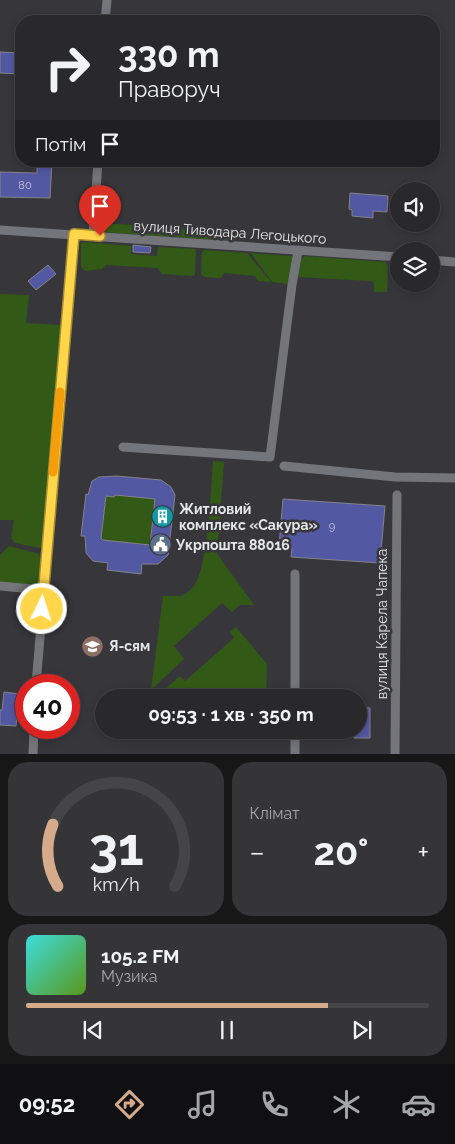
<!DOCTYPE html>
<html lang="uk">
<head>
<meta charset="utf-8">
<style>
	:root { --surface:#29292c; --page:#353538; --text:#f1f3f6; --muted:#a5a6a9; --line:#454548; --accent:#d6ab8b }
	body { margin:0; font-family:Raleway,sans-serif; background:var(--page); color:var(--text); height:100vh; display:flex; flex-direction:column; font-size:19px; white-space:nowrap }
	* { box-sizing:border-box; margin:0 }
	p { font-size:16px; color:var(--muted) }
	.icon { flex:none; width:28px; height:28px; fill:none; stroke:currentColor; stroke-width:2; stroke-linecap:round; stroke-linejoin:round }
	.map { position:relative; height:754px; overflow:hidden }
	.drawer { display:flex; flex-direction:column; gap:8px; padding:8px; background:#171718; flex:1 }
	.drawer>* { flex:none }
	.banner { position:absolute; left:15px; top:15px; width:425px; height:152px; border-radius:20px; box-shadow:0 2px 8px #0003,0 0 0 1px var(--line); background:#29292c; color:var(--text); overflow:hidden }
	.fabs { position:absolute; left:390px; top:182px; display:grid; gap:10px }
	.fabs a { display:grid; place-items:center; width:50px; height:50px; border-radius:50%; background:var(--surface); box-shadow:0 2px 8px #0003,0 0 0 1px var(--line); font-size:25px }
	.speed { position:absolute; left:15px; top:674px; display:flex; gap:10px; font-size:25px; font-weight:700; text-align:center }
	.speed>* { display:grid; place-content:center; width:65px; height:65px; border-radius:50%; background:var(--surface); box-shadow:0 2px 8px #0003,0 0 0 1px var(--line); line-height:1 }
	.speed .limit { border:8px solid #d22; background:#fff; color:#111 }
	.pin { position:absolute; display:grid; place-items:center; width:42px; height:42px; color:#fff; margin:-51px -21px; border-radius:50% 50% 50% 0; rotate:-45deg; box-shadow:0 0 5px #0007 }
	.pin .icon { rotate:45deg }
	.me { position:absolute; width:55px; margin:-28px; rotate:4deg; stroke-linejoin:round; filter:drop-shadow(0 0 4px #0008) }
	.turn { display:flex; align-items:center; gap:18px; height:105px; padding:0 20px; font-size:22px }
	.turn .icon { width:65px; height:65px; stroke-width:2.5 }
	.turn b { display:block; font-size:35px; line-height:42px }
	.then { display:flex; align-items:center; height:48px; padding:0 20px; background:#0003; gap:10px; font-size:19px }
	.big { font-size:38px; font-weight:700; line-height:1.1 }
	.drawer .tile { flex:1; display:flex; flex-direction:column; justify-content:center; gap:8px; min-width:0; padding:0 18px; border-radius:20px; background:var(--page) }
	.drawer .dial { align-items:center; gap:0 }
	.dial svg { height:130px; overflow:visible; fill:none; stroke:var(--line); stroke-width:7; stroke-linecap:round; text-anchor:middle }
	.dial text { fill:var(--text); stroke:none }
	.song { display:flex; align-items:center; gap:15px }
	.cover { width:60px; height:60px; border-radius:8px; background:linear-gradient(135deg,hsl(180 70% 55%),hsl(90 70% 35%)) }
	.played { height:5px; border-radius:2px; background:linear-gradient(90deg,var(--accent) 75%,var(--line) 75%) }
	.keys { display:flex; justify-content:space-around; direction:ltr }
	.heat { display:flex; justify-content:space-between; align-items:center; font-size:28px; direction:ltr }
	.drawer .tiles { flex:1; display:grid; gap:8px; grid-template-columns:1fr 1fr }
	.tile:last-child { grid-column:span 2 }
	.trip { position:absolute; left:95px; top:689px; width:272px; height:50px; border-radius:25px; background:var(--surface); box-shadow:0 2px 8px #0003,0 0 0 1px var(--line); font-weight:700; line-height:50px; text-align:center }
	.tab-bar { display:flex; height:80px; justify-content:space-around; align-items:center; background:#101012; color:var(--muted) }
	.tab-bar .icon { width:35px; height:35px }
	.tab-bar .active { color:var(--accent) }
	.tab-bar b { font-size:22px; color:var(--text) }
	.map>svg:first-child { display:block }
</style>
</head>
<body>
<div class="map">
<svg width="455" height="754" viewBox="0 0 455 754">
	<rect width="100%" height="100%" fill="#37373b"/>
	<!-- green -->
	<g fill="#325a16">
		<path d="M102,223L233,232V241L101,232Z"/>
		<path d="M84,242L131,246V254L157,256L158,247L195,249L196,252L195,274L194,276L162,274L158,268L106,265L102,269L85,271L81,267V244Z"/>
		<path d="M205,250L247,253L271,282L258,281L255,276L224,273L221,278L204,277L201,274L202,252Z"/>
		<path d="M251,253L292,256L294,258L288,284L272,282Z"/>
		<path d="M305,256L386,262L388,266L387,292H374V283L371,281L298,277L301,259Z"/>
		<path d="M0,294L29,295L26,323L61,325L44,546L40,548L15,543L11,538L14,520H0Z"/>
		<path d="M213,461L224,462L217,554L254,605H240L232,612L222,603L174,646L184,659L151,690L163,596H182C186,593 191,590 194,586C208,567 211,487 213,461Z"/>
		<path d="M115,495L155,499L149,545H102L103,538H101L106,496L114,497Z"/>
		<path d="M9,546L39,554L42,564L39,587L0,582V555Z"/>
		<path d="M236,627L267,664L266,697H156L180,676L185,681L234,638L230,632Z"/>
	</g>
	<!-- building -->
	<g fill="#5358a2" stroke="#838388" fill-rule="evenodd">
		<path d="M0,52L21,53V74L0,73Z"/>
		<path d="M37,161H52L50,198L0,197V172L37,173Z"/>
		<path d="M350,193L388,196L387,212L373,211V218L352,216V210L349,209Z"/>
		<path d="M133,245L151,247L150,253L133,252Z"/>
		<path d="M48,265L56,274L36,290L28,281Z"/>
		<path d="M117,476L161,480L171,487L175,495L168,555L158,564H142L141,574L107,570L108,563L93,561L86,553L85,536H81L86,494L88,495L92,481L99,477ZM115,495L155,499L150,545L103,540L101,538L106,496L114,497Z"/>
		<path d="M283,499L385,506L380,563L291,557L292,547L279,546Z"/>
		<path d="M4,692L20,694L16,726L0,725V710H2Z"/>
		<path d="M359,707L370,708V738H354L355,730H359Z"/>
	</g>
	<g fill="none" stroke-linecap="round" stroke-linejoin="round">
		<!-- minor -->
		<g stroke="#74757a" stroke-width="9">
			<path d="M105,21L107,0"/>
			<path d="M0,230L399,257"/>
			<path d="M93,236L98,161"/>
			<path d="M431,260L455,262"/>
			<path d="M123,447L270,457L292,285L298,251"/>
			<path d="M284,466L395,477L455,478"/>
			<path d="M0,586L43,590"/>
			<path d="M36,685L74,234"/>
			<path d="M295,698V574"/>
			<path d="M295,730V754"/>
			<path d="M33,754L34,728"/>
			<path d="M395,754L397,495"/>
		</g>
	</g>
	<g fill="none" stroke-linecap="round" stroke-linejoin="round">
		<defs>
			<path id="route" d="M42,609L74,234L100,236"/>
		</defs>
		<!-- route casing -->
		<use href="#route" stroke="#a68a30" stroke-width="12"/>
		<!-- route -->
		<use href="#route" stroke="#ffd54a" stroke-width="9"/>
		<!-- slow -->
		<path stroke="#f59e0b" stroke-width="9" d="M53,472L60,392"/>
	</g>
	<!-- icons -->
	<defs>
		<symbol id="building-disc" viewBox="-11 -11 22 22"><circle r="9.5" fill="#0f9aa8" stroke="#37373b"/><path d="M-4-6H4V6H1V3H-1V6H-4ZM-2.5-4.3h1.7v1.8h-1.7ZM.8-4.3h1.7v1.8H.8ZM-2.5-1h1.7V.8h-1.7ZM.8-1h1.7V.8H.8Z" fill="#fff"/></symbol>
		<symbol id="civic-disc" viewBox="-11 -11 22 22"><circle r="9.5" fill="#5c6f8a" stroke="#37373b"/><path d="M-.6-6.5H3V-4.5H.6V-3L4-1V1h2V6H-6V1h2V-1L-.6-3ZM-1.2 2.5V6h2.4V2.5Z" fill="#fff"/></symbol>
		<symbol id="school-disc" viewBox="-11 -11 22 22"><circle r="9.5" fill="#8d6e63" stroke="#37373b"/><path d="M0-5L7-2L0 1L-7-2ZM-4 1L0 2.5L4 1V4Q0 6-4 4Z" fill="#fff"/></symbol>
	</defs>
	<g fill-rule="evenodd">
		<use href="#building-disc" x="150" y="504" width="25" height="25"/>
		<use href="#civic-disc" x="148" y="532" width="25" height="25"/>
		<use href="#school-disc" x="80" y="634" width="25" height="25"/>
	</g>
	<g text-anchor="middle" stroke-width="5" stroke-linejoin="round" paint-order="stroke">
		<!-- number labels -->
		<g font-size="11" fill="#c1c3d7">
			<text x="25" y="189">80</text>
			<text x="332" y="530">9</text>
		</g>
		<!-- street labels -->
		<g font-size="14" fill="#e6e7e9" stroke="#37373b">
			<text transform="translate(230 232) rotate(4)" y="5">вулиця Тиводара Легоцького</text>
			<text transform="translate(382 624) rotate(-90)" y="5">вулиця Карела Чапека</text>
		</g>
		<!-- poi labels -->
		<g font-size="14" font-weight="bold" fill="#e6e7e9" stroke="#37373b" text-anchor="start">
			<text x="179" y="514">Житловий<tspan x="179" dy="16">комплекс «Сакура»</tspan></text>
			<text x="176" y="550">Укрпошта 88016</text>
			<text x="109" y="651">Я-сям</text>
		</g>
	</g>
</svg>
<div class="fabs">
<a><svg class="icon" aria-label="sound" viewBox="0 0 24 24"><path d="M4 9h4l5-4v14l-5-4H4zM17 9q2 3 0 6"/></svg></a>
<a><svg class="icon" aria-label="layers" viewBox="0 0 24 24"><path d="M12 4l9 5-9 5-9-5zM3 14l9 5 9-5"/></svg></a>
</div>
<div class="speed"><div class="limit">40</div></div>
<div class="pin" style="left:100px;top:236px;background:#d93025"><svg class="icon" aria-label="arrive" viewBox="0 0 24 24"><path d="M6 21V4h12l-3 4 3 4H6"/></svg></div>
<svg class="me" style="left:42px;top:609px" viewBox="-20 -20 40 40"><circle r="17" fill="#ffd54a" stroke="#fff" stroke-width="3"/><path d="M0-11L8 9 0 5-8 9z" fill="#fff"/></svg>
<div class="trip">09:53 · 1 хв · 350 m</div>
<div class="banner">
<div class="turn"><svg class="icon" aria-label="right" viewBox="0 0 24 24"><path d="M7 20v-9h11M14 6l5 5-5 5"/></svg><div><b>330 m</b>Праворуч</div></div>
<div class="then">Потім<svg class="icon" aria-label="arrive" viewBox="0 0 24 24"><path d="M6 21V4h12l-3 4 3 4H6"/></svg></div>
</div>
</div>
<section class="drawer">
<div class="tiles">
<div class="tile dial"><svg viewBox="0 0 100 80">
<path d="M14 69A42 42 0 1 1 86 69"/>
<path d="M14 69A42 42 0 0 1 11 31" stroke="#d6ab8b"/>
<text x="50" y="56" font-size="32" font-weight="700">31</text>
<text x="50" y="72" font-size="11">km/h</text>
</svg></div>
<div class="tile"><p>Клімат</p>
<div class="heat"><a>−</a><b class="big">20°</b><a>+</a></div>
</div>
<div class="tile">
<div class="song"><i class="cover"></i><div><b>105.2 FM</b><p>Музика</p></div></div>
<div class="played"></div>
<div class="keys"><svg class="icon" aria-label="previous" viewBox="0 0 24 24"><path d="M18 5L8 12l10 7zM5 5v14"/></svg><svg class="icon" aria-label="pause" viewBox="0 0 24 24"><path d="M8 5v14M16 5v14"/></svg><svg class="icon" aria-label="next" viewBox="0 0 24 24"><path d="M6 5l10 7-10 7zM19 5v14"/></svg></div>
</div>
</div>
</section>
<nav class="tab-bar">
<b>09:52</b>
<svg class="icon active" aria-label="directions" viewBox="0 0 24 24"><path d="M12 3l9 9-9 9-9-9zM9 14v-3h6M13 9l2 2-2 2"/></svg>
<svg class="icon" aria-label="music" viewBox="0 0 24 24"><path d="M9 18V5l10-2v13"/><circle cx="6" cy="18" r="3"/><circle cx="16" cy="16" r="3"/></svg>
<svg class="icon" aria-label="phone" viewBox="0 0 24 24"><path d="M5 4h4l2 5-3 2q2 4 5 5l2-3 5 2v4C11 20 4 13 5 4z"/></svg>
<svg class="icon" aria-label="climate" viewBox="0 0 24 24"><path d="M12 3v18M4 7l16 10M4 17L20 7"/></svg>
<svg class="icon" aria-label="car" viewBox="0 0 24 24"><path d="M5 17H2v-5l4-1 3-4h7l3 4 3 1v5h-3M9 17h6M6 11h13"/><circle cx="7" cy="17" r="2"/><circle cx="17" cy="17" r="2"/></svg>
</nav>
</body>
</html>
